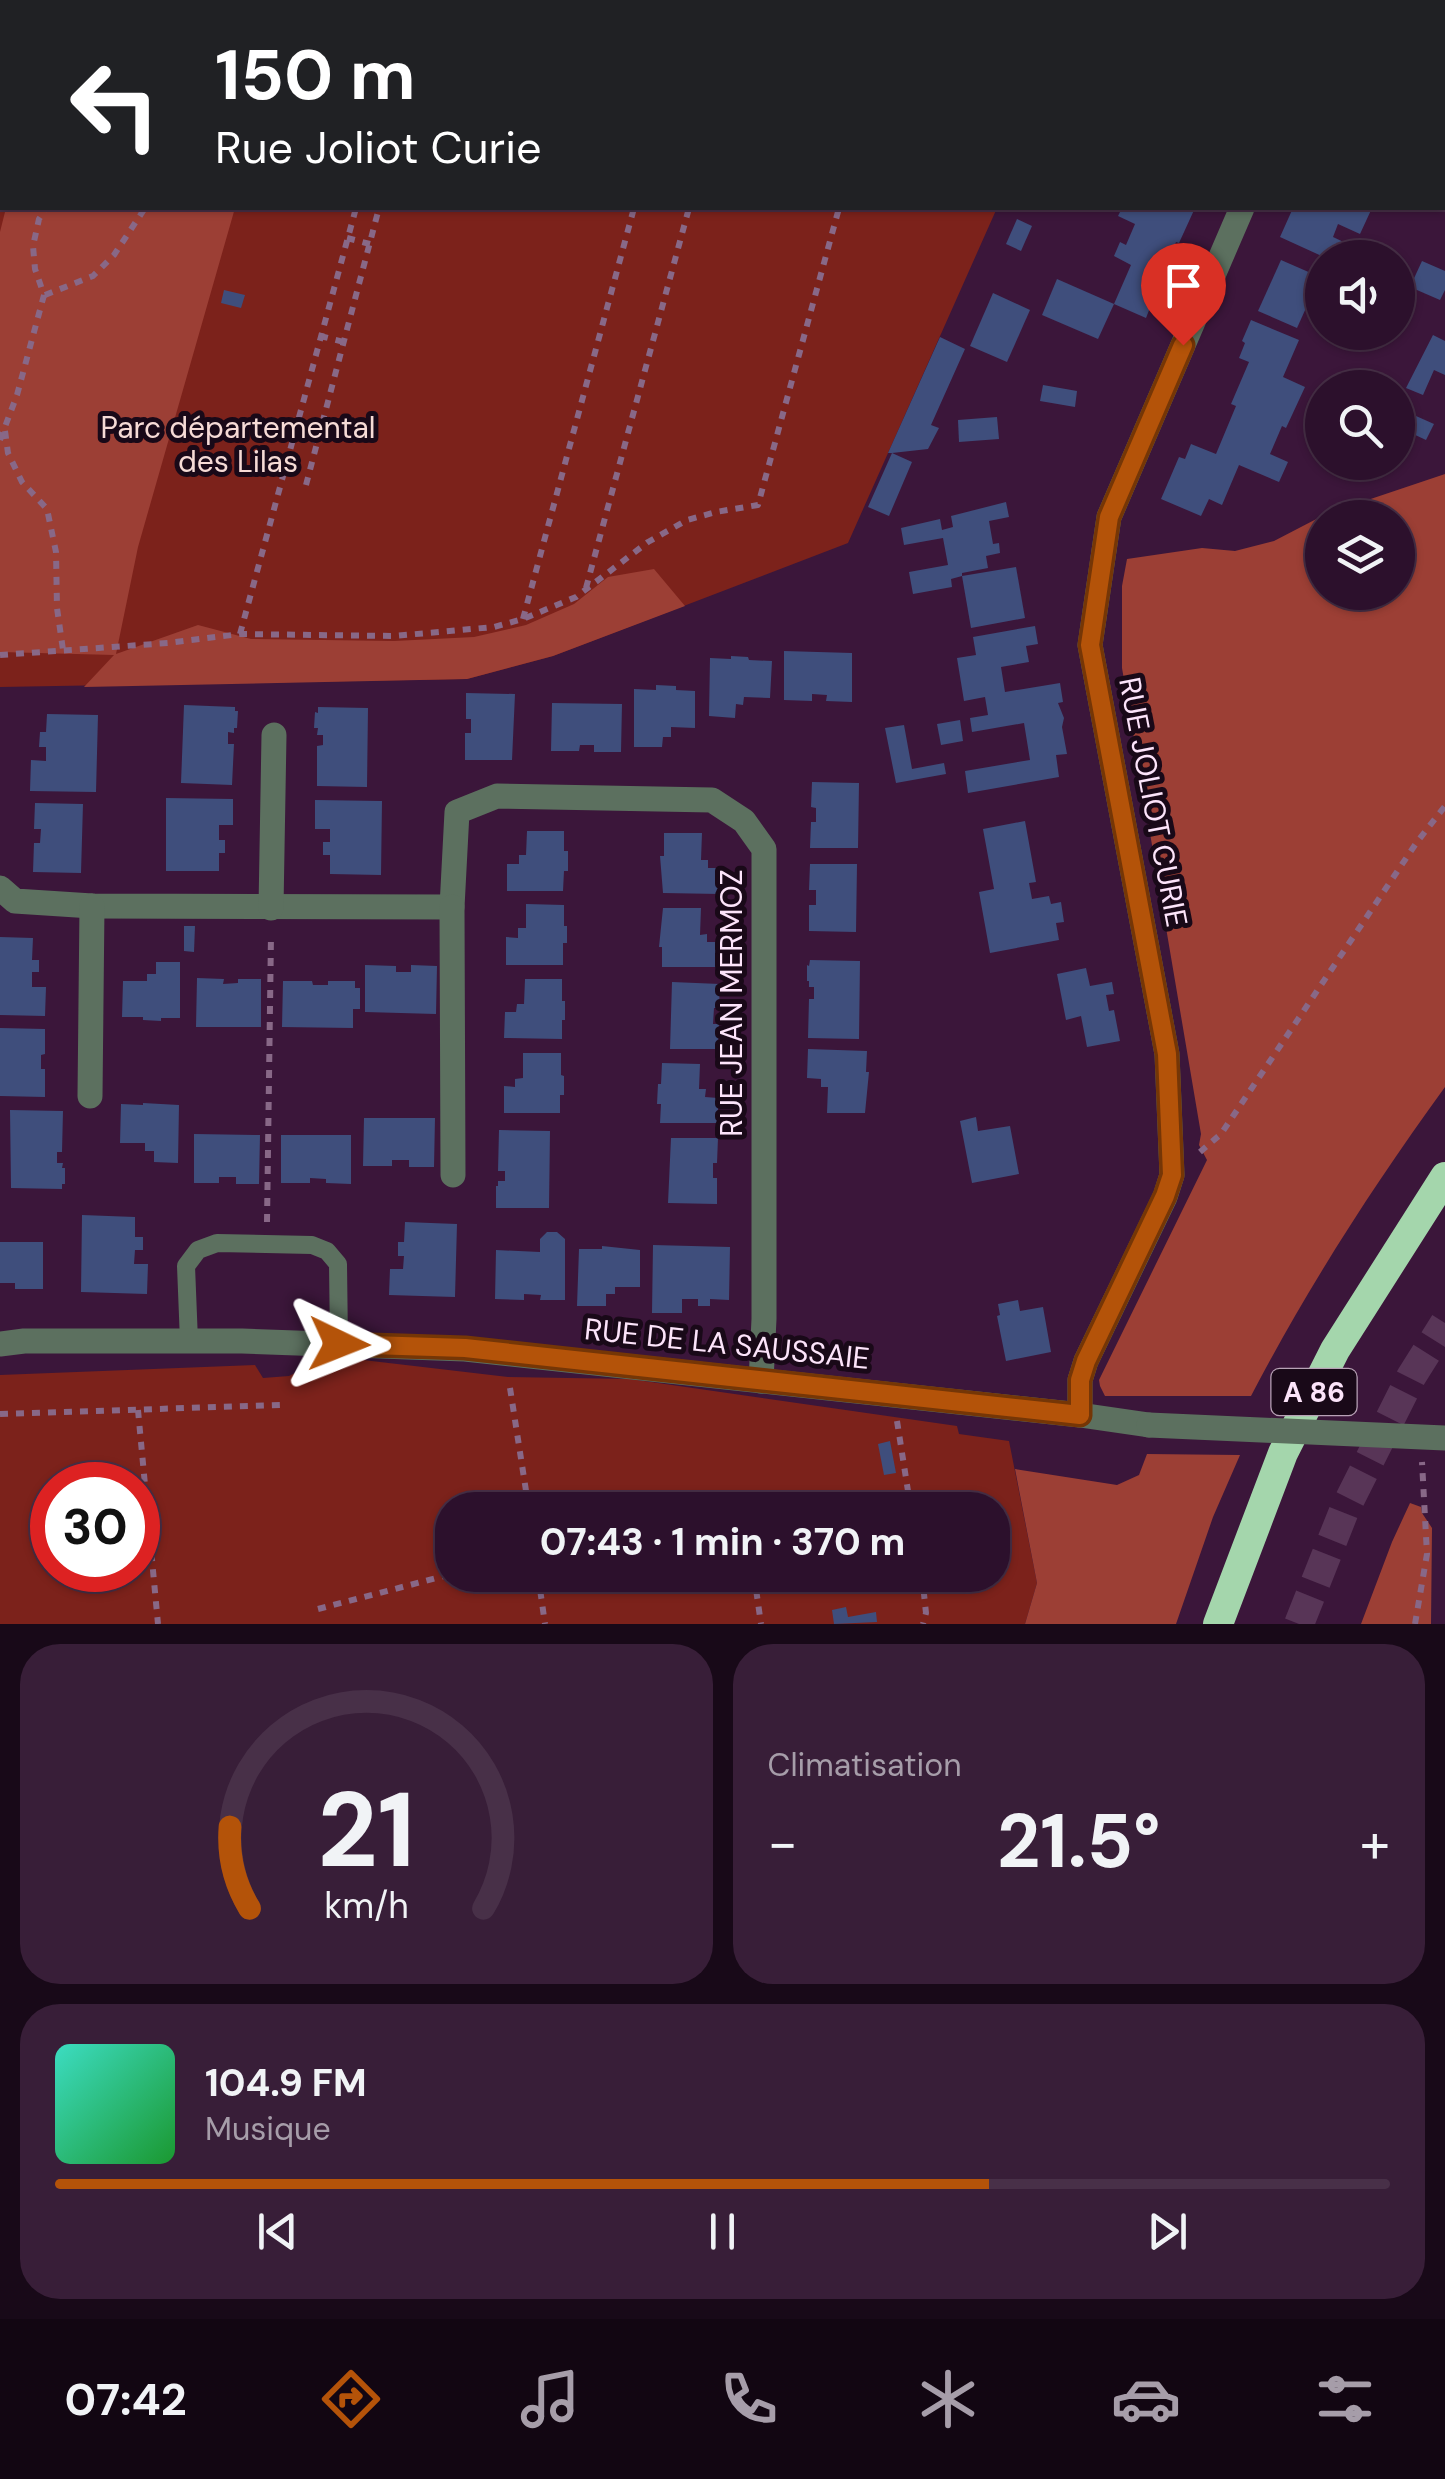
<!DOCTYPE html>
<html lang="fr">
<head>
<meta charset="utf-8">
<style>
	:root { --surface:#2c102c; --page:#381e38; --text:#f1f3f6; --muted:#a69da9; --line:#483048; --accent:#b45309 }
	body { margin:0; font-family:"DM Sans",sans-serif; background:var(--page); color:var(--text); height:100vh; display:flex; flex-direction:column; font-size:38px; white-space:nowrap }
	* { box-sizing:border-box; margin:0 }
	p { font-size:32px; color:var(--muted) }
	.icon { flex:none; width:55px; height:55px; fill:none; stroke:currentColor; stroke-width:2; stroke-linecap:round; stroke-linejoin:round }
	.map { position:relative; height:1624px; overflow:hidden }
	.side { display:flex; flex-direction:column; gap:20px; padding:20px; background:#180918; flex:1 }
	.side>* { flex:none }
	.guide { position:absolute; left:0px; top:0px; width:1445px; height:210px; box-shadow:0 2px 8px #0004,0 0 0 2px var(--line); background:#202124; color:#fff; overflow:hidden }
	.controls { position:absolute; left:1305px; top:240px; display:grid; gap:20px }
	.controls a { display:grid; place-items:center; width:110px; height:110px; border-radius:50%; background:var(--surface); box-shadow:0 2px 8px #0004,0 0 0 2px var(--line); font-size:50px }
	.speed { position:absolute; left:30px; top:1462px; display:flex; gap:20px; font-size:50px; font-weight:700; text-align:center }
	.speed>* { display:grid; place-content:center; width:130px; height:130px; border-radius:50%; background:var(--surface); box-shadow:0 2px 8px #0004,0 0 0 2px var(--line); line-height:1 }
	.speed .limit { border:15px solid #d22; background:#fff; color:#111 }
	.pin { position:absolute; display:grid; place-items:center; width:85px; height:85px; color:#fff; margin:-102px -42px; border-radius:50% 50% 50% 0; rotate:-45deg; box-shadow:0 0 10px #0007 }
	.pin .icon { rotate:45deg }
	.me { position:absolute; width:110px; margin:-55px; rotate:92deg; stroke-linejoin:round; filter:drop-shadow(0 0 8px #0008) }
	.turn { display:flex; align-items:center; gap:35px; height:210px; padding:0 50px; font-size:45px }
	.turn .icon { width:130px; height:130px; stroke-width:2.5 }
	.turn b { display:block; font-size:70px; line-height:85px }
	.big { font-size:75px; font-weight:700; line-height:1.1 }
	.side .card { flex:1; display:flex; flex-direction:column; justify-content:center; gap:15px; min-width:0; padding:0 35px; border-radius:40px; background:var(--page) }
	.side .dial { align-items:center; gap:0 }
	.dial svg { height:260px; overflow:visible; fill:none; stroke:var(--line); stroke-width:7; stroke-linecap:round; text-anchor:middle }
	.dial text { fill:var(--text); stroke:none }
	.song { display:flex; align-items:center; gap:30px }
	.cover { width:120px; height:120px; border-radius:15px; background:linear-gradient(135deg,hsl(170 70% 55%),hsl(130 70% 35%)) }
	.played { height:10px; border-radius:5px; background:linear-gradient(90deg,var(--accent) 70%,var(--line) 70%) }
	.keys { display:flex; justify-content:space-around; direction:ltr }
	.heat { display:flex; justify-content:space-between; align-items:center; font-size:55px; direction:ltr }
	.side .tiles { flex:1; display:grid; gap:20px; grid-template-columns:1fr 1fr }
	.card:last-child { grid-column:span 2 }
	.trip { position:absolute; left:435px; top:1492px; width:575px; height:100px; border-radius:40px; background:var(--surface); box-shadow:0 2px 8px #0004,0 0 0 2px var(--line); font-weight:700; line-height:100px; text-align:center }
	.menu { display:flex; height:160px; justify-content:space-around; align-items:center; background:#120612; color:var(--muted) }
	.menu .icon { width:70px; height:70px }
	.menu .selected { color:var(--accent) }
	.menu b { font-size:45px; color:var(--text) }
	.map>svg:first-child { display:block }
</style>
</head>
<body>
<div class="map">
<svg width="1445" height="1624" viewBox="0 0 1445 1624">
	<rect width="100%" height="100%" fill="#3b163a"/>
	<!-- green -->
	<g fill="#7c221b" fill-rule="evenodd">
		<path d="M0,0H1089L1087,2H2V208H997L848,543L553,656L467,679L0,687Z"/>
		<path d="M329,1356L508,1377L630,1379L957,1426L959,1434L1009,1441L1037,1583L1025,1624H0V1375L255,1365L263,1378L289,1376ZM52,1485H138V1570H52ZM452,1510H992V1575H452Z"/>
	</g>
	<!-- forest -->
	<g fill="#9c3f35" fill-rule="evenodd">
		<path d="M6,208H235L138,547L116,654L198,625L251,639L394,641L474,637L526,625L574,604L608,577L654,569L685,606L553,656L467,679L84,687L114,655L0,652V232Z"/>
		<path d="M1445,474V1087C1373,1186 1308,1287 1251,1396H1105L1100,1386L1099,1380L1207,1160L1199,1145L1201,1134L1122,668V586L1127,559L1202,548L1235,551L1274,541L1326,514ZM1322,518H1398V592H1322Z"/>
		<path d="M1147,1454L1240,1455L1213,1517L1176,1624H1025L1037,1583L1015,1469L1117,1485L1139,1475Z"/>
		<path d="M1410,1503L1421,1507L1422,1513L1432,1528L1431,1624H1361L1392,1542Z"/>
	</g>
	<!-- building -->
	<g fill="#3f4e7c">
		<path d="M1122,208H1195L1179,243L1176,242L1146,318L1114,304L1131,265L1114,256L1120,242L1126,245L1135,224L1118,216Z"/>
		<path d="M1293,208H1372L1360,234L1338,224L1333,237L1350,245L1344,258H1326L1280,237Z"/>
		<path d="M1017,219L1032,226L1021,251L1006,244Z"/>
		<path d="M1281,260L1320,277L1297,328L1258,311Z"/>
		<path d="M1422,261L1445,271V290L1440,300L1410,287Z"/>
		<path d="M1057,279L1114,304L1098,339L1042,315Z"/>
		<path d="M224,290L245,295L241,308L221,303Z"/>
		<path d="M993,293L1030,310L1007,362L970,346Z"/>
		<path d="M1251,320L1299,340L1283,377L1305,387L1286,428L1282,426L1270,454L1288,462L1279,482L1239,465L1222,505L1209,499L1201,516L1161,499L1179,457L1185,459L1191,444L1216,454L1236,406L1231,404L1249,362L1239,358L1245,343L1242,341Z"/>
		<path d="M1433,335L1445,341V375L1434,370L1423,395L1406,388Z"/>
		<path d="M940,337L965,349L931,425L939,428L928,449L892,453L912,462L889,516L868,507L892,453H888Z"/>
		<path d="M1043,385L1077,391L1075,407L1040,401Z"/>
		<path d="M1398,408L1434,424L1426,440L1398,427Z"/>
		<path d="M997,417L999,439L959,442L958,420Z"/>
		<path d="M1006,502L1009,517L989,521L993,544L999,543L1000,553L986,556L988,568L962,573V576L951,579L952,587L913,594L909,572L948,565L943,538L904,545L901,528L940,519L942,530L953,527L951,516Z"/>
		<path d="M1016,567L1025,618L971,628L962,576Z"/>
		<path d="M1035,626L1038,644L1026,646L1029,662L1001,667L1005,692L1060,683L1063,702L1058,703L1064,718L1062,727L1067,754L1056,755L1059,777L968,793L965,771L1030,760L1024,723L972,732L970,718L988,715L985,697L964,701L957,658L976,655L973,637Z"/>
		<path d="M784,651L852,653V702L826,701L827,695L812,694V701L784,700Z"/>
		<path d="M731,656L748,657L749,660L772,661L770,698L744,697L743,705L736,704L735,718L709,716L710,658L731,659Z"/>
		<path d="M656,685L676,686V690L695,691V728L671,727V737H663L662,747H634V689L656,690Z"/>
		<path d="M466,693L515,694L512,760H465V733H471V719H466Z"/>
		<path d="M552,703L622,704L621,752H594V745H580L579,751H551Z"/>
		<path d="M184,705L235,707V711H238L237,728H234V733L228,732V744H234L232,785L181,783Z"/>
		<path d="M318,707L368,708L367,787L317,786V746L323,745V735H317L318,728H314L315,712L318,713Z"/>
		<path d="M47,714L98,715L96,792L30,791L31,760L46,761V747H39L40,732H46Z"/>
		<path d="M960,720L963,741L941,745L937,724Z"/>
		<path d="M904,725L912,769L944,763L946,774L896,783L885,728Z"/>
		<path d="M812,782L859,783L858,848H810L811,822H816V808L811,807Z"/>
		<path d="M166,798L233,799V825H219V840H225V853H219V871H166Z"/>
		<path d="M315,800L382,801L381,875L330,874V855H323V842H330V829H315Z"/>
		<path d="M35,803L83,804L81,873L33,872L34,843H40L41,829H34Z"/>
		<path d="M1025,821L1036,882L1029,883L1032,899L1049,896L1051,904L1061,902L1064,922L1056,923L1059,940L990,953L979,892L994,889L983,829Z"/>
		<path d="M527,831H564V851H568V871H564L563,891H507V864H519V855H526Z"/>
		<path d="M664,833H702L701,860H708V868H720V894L663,893L660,856H664Z"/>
		<path d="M810,864H857L856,932L809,931V905H816V890H809Z"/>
		<path d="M526,904L564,905V926H567V943H563V965H506V937L518,938V928H526Z"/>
		<path d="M663,908H701L700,935L707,934V942H720L719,967H662V947H659Z"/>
		<path d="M184,926H195L194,952L184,951Z"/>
		<path d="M0,937L33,938L32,960H39V972H32V987H46L45,1016L0,1015Z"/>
		<path d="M810,960L860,961L859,1039L808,1038L809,999H814V987H809V981H807V965L809,966Z"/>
		<path d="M156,962H180V1018H161V1021L143,1020V1017H122L123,981H147V974H156Z"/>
		<path d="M365,965L396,966V972H411V965L437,966L436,1014L365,1012Z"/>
		<path d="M1086,968L1090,986L1112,982L1114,994L1106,995L1109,1011L1114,1010L1120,1041L1087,1047L1081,1016L1066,1020L1057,974Z"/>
		<path d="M197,978L224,979L223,984L238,983V979H261V1027H196Z"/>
		<path d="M525,979H562V1001H565V1020H562V1039L504,1038L505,1012H516L517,1004H524Z"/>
		<path d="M283,981H312L313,985H328V981H355V988H360V1009H353V1028L282,1027Z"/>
		<path d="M672,982L720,984L719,1008H714L713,1024H719L718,1049H670Z"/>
		<path d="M0,1028L45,1029V1054L41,1055V1069H45V1097L0,1096Z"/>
		<path d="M808,1049L867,1051L866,1072H869L865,1113H827L828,1087H821V1079L807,1078Z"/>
		<path d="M523,1053H561V1075L564,1076V1095H560V1113H504V1086L515,1087V1079L523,1078Z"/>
		<path d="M662,1063L700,1064L699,1089H706L705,1097L718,1098V1123H660L661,1104H657L658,1084H661Z"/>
		<path d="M143,1103L179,1105L178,1163L154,1162V1151H145V1143H120L121,1104L143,1105Z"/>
		<path d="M10,1110L63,1111L62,1152H57V1163H63L62,1168H65V1184H62V1189L11,1188Z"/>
		<path d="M976,1117L978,1131L1010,1126L1019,1174L972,1183L960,1121Z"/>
		<path d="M364,1118H435L434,1167H409V1160H392V1166H363Z"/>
		<path d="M499,1130L550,1131L549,1208H496V1186H498V1181H505V1171H498Z"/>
		<path d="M194,1134L260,1135L259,1184H236V1177H219V1183H194Z"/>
		<path d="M281,1135H351V1184L326,1183V1179L310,1178V1183H281Z"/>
		<path d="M671,1138H718L717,1163H713V1178H717V1204L668,1203Z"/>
		<path d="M82,1215L135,1217V1237H143V1250H135L134,1264H148L147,1294L81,1292Z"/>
		<path d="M405,1222L457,1224L455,1297L389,1295L390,1269H403L404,1256H398V1242H404Z"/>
		<path d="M547,1232H557L565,1239V1300H540L541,1295L524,1294V1300L495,1299L496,1250L540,1252V1239Z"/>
		<path d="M0,1242H43V1289H15V1283H0Z"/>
		<path d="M653,1245L730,1247L729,1300L710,1299V1306H698V1299H682V1313H652Z"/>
		<path d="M602,1246L640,1250V1287H615V1294H606V1306H577L579,1249H602Z"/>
		<path d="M1018,1300L1020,1311L1043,1307L1051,1352L1006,1361L997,1316L1000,1315L998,1304Z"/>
		<path d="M890,1441L896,1473L884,1475L878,1444Z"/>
		<path d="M846,1607L848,1617L876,1612L877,1622L834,1624L832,1610Z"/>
	</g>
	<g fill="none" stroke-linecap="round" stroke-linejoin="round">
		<!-- motorway-tunnel -->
		<path stroke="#583557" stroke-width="30" stroke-dasharray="30 15" stroke-linecap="butt" d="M1299,1624L1344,1511L1411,1377L1445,1323"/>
		<!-- path -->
		<g stroke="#886887" stroke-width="6" stroke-dasharray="8 8" stroke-linecap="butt">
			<path d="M121,0L124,2"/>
			<path d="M325,0L334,2"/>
			<path d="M224,2L229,0"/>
			<path d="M411,2V0"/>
			<path d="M434,2V0"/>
			<path d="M689,2V0"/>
			<path d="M744,2L745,0"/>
			<path d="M895,2L896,0"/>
			<path d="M347,238L370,244"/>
			<path d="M45,295L93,276L114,255L145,208"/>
			<path d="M320,336L344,342"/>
			<path d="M5,431L8,453L22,482L47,509L56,552L57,608L63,650"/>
			<path d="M294,433L318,441"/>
			<path d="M0,440L17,395L44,295L35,269L33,246L39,219L46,208"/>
			<path d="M306,485L379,208"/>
			<path d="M586,588L689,208"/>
			<path d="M523,619L634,208"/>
			<path d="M240,634L356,208"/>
			<path d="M0,655L168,643L240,634L394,636L494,627L523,619L576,597L648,542L687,520L716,512L758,505L839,208"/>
			<path d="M1200,1152L1221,1134L1417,842L1445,806"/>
			<path d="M267,1222L271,935"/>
			<path d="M510,1388L529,1510"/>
			<path d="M138,1410L158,1624"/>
			<path d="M0,1414L281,1405"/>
			<path d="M897,1421L911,1510"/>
			<path d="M697,1510L743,1497L745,1510"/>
			<path d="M538,1575L545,1624"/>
			<path d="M754,1575L761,1624"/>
			<path d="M922,1575L926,1613L923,1624"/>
			<path d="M318,1609L452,1574"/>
			<path d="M1415,1624L1427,1554L1422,1462"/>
		</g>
		<!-- service -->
		<path stroke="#5c705f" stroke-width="18" d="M189,1341L186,1266L198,1250L217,1243L312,1245L327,1251L338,1264L339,1343"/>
		<!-- minor -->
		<g stroke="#5c705f" stroke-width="25">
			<path d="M1356,0L1361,2"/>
			<path d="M1331,2L1332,0"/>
			<path d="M1442,43L1445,44"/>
			<path d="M0,888L15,901L92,906L452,907L457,812L497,796L712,800L744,821L764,849V1319L761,1381"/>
			<path d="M452,907L453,1175"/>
			<path d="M271,908L274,735"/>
			<path d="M90,1096L92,906"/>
			<path d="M0,1344L24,1341H242L465,1349L1080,1415L1149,1425"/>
			<path d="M1080,1415V1380L1086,1361L1165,1197L1172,1175L1167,1054L1090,645L1109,517L1242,208"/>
		</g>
		<!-- motorway -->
		<path stroke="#a4d6ac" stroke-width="30" d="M1218,1624L1283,1453L1335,1350L1445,1177"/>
		<!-- minor-bridge -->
		<path stroke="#5c705f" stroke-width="25" d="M1149,1425L1445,1438"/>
	</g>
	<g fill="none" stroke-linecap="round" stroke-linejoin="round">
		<defs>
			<path id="route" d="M339,1344L465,1348L1080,1415V1380L1086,1361L1165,1196L1172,1175L1167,1054L1090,645L1109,517L1183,345"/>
		</defs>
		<!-- route casing -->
		<use href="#route" stroke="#753606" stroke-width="25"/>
		<!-- route -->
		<use href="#route" stroke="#b45309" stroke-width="18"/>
	</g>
	<g text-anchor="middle" stroke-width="10" stroke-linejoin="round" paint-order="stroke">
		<!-- shield labels -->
		<rect fill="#190918" stroke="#b8a2b6" stroke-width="2.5" x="1271.5" y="1369" width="85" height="46" rx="8"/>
		<g font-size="28" font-weight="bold" fill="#fce4fa">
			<text x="1314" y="1402">A 86</text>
		</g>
		<!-- park labels -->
		<g font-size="30" fill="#f6dbd6" stroke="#190918">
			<text x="238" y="438">Parc départemental<tspan x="238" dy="34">des Lilas</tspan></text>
		</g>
		<!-- street labels -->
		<g font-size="30" fill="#fce4fa" stroke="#190918">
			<text transform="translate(1153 802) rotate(79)" y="10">RUE JOLIOT CURIE</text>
			<text transform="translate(732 1003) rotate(-90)" y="10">RUE JEAN MERMOZ</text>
			<text transform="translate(727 1344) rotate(6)" y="10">RUE DE LA SAUSSAIE</text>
		</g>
	</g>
</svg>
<div class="controls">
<a><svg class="icon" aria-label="sound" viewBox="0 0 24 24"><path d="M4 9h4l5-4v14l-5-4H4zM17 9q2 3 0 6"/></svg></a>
<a><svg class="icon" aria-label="search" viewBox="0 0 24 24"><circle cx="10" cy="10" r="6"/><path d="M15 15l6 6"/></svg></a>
<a><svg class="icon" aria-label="layers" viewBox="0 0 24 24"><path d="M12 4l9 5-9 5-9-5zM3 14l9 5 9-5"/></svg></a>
</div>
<div class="speed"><div class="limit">30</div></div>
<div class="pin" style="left:1183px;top:345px;background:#d93025"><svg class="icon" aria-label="arrive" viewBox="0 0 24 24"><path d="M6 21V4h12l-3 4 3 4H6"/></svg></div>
<svg class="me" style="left:339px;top:1344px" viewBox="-20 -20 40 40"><path d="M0-17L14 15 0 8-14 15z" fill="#b45309" stroke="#fff" stroke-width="4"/></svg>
<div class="trip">07:43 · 1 min · 370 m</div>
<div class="guide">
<div class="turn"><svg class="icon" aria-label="left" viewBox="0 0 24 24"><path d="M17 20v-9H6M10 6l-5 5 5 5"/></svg><div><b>150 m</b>Rue Joliot Curie</div></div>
</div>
</div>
<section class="side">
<div class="tiles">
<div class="card dial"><svg viewBox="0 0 100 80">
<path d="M14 69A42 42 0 1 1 86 69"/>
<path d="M14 69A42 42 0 0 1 8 44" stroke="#b45309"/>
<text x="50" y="56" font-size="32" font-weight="700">21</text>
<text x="50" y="72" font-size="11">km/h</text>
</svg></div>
<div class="card"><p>Climatisation</p>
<div class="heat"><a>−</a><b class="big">21.5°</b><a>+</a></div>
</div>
<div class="card">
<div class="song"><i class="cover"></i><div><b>104.9 FM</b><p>Musique</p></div></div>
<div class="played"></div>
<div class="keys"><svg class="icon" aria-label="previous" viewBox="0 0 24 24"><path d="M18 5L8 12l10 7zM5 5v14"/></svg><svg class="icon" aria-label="pause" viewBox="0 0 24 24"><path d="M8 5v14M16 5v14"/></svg><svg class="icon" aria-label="next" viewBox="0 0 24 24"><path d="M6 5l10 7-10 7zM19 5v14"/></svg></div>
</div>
</div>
</section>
<nav class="menu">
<b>07:42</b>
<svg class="icon selected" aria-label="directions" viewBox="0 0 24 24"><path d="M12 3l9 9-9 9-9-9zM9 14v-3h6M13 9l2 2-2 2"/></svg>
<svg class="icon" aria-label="music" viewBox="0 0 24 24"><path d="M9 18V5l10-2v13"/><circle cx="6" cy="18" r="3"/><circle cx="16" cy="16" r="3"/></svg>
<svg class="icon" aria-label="phone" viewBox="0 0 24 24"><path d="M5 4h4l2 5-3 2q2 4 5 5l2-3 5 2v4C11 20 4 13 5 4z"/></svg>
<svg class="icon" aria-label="climate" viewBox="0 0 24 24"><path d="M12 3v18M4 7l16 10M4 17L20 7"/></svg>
<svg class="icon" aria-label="car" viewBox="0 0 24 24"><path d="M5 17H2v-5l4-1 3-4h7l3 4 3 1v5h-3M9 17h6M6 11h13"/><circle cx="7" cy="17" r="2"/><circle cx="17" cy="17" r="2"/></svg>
<svg class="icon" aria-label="filters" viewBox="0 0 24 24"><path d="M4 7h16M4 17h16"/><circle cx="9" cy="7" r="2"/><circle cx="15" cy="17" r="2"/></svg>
</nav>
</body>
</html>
